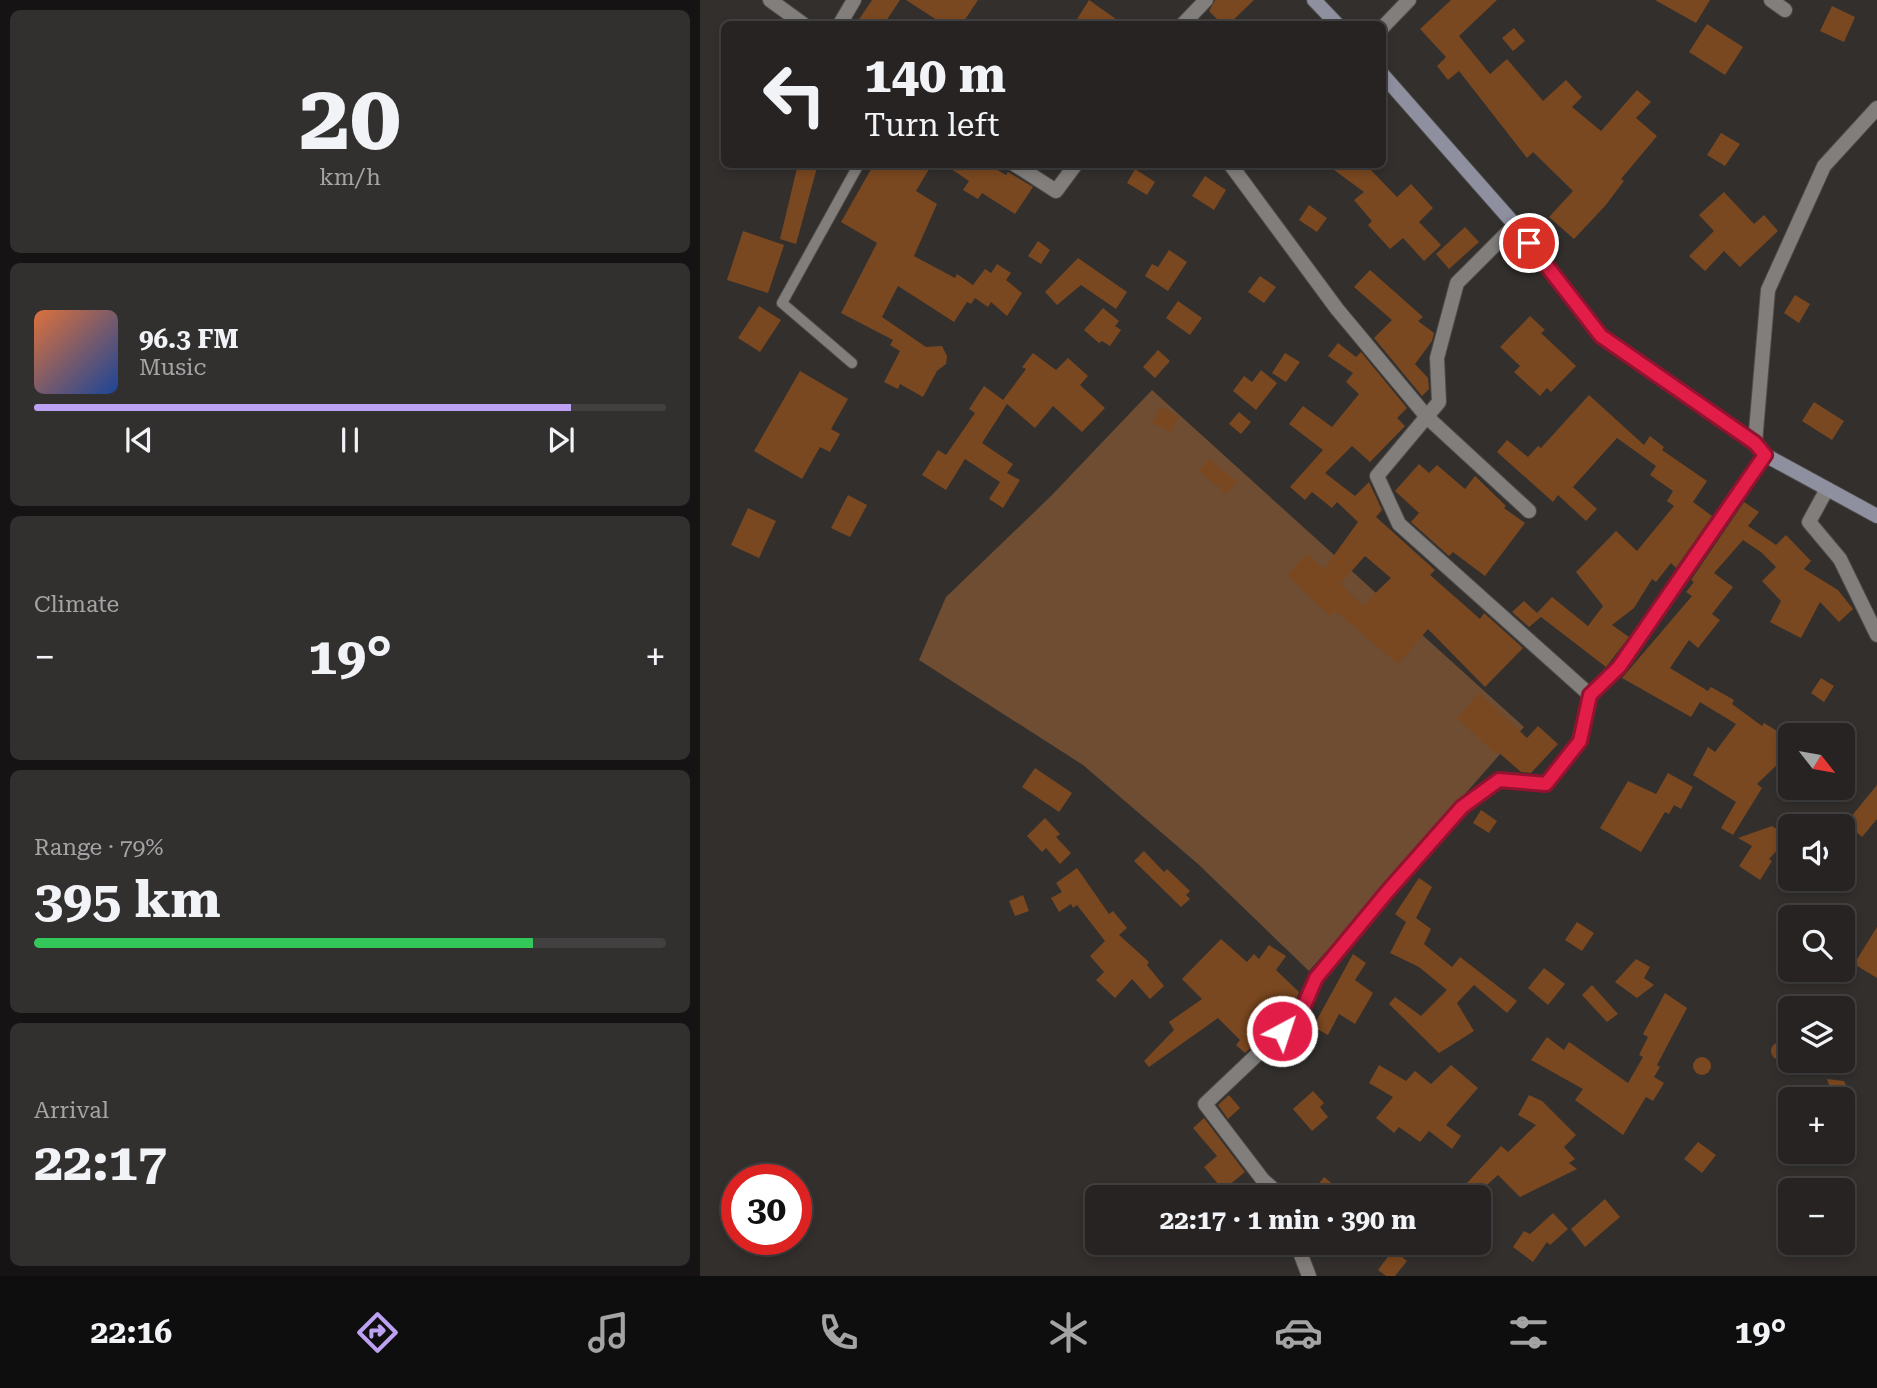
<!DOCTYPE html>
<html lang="en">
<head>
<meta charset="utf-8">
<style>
	:root { --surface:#262322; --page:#322f2f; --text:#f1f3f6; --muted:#a4a4a5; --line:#424040; --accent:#bca0f2 }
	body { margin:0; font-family:"Roboto Serif",serif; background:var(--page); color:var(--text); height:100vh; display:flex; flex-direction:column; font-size:26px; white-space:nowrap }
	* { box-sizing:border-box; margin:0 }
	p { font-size:23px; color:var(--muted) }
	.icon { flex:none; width:38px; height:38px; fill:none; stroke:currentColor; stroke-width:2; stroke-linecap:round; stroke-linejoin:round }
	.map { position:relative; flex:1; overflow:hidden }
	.drawer { display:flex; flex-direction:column; gap:10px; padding:10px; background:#151313; width:700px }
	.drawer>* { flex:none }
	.top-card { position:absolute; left:21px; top:21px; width:665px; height:147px; border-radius:10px; box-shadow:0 4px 10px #0003,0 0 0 2px var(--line); background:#262322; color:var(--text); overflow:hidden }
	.needle { width:46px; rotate:121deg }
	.tools { position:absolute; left:1078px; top:723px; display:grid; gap:14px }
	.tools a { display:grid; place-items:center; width:77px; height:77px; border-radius:10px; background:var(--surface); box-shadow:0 4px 10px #0003,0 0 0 2px var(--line); font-size:35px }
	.speed { position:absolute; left:21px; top:1164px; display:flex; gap:14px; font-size:35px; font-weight:700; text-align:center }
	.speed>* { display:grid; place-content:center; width:91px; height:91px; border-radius:50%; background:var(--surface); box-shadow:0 4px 10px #0003,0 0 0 2px var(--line); line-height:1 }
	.speed .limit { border:10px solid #d22; background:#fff; color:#111 }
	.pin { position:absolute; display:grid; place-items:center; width:60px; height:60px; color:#fff; margin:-30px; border:4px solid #fff; border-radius:50%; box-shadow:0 2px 7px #0007 }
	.me { position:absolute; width:77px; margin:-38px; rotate:40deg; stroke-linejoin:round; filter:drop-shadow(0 0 5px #0008) }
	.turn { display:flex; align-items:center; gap:24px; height:147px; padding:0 28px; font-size:32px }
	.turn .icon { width:91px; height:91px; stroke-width:2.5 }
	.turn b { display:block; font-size:49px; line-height:60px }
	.big { font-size:52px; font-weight:700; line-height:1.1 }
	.drawer .widget { flex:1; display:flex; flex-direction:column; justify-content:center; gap:10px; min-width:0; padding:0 24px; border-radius:10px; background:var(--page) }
	.drawer .dial { align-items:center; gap:0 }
	.dial b { font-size:91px; line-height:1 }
	.song { display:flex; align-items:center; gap:21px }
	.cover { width:84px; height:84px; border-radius:10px; background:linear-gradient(135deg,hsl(20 70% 55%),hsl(220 70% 35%)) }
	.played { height:7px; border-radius:4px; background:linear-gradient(90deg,var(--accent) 85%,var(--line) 85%) }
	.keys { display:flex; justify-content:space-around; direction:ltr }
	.heat { display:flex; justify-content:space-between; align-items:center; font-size:38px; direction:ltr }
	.charge { height:10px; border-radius:5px; background:linear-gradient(90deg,#34c759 79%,var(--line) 0) }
	.trip { position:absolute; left:385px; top:1185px; width:406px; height:70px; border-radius:10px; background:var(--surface); box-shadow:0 4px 10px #0003,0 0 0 2px var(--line); font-weight:700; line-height:70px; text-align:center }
	.tabs { display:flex; height:112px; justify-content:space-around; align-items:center; background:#0f0e0e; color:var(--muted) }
	.tabs .icon { width:49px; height:49px }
	.tabs .current { color:var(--accent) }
	.tabs b { font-size:32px; color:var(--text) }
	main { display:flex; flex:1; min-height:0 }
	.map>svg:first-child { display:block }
</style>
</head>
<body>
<main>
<section class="drawer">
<div class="widget dial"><b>20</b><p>km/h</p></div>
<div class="widget">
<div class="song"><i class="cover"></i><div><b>96.3 FM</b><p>Music</p></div></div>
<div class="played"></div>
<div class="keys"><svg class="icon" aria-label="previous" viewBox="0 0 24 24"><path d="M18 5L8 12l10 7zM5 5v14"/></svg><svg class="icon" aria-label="pause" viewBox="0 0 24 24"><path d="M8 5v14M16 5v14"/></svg><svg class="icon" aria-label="next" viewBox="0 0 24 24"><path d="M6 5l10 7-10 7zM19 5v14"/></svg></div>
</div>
<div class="widget"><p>Climate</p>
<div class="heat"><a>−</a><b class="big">19°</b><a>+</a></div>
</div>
<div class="widget"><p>Range · 79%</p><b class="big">395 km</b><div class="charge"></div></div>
<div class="widget"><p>Arrival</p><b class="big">22:17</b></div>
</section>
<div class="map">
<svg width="1177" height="1276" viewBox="0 0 1177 1276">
	<rect width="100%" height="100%" fill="#322f2d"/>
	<!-- green -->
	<path fill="#6e4d33" d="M452,390L824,727L609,971L498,864L383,765L219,660L246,597L351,496Z"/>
	<!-- building -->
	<g fill="#7a4820" fill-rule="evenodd">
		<path d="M172,0H200L184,24H156Z"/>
		<path d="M206,0H278L262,24H243Z"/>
		<path d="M389,0L423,24H374Z"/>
		<path d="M515,0H554L529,24H522L509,11Z"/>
		<path d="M751,0H797L759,36L790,74L807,59L843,101L866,80L882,97L872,107L901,131L937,90L951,102L936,118L957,136L921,179L924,181L905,206L874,239L849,217L873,191L833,152L827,158L759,71L748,80L737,66L746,57L720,29Z"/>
		<path d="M955,0H1010L996,23Z"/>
		<path d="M1132,6L1155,17L1144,42L1120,31Z"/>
		<path d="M1007,24L1043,47L1025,75L989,52Z"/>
		<path d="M814,28L825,41L813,51L802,38Z"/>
		<path d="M1021,133L1040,144L1025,166L1007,155Z"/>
		<path d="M98,164H118L96,244L80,239Z"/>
		<path d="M174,164H232L216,191L237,204L214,256L255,278L257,274L273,285L285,269L291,273L297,264L311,273L306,280L322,293L307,316L291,302L288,307L275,298L271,304L267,302L254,322L198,286L182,317L226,347L242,346L247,356L246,364L237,371L223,397L200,384L198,389L184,382L200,351L190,345L193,340L141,313L177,243L141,222Z"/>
		<path d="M244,164H287L306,175L308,172L333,187L315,214L282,193L278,199L263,190L269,181Z"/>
		<path d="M626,164H665L697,197L711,184L733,208L719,222L741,245L724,261L703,238L690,249L668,225L672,221L654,200L664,192Z"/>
		<path d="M435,169L455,182L447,195L427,183Z"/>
		<path d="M505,176L526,190L514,210L492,196Z"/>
		<path d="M1024,192L1054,224L1064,215L1078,231L1040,267L1024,251L1005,271L989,256L1014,231L999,215Z"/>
		<path d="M609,205L627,218L617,232L599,220Z"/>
		<path d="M765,227L779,242L749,269L736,254Z"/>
		<path d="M43,231L84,245L68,293L27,280Z"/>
		<path d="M338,241L350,250L341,264L328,256Z"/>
		<path d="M469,250L487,262L468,291L445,276L452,264L458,267Z"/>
		<path d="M378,258L427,292L416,309L381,285L357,305L345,292Z"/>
		<path d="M670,270L723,317L718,321L734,333L732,341L715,364L728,378L729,389L722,396L674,338L692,320L654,287Z"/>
		<path d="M560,276L576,287L564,303L548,292Z"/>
		<path d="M1095,295L1110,304L1099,323L1084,313Z"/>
		<path d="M478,301L502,318L490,335L466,318Z"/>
		<path d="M59,306L81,320L60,352L38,338Z"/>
		<path d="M403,308L419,321L415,326L421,330L410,346L402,341L399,343L384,330Z"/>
		<path d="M830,316L845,330L841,333L876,366L851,392L847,388L840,396L814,372L820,366L800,347Z"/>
		<path d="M638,343L656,357L661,352L707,408L697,418L705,426L670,462L652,446L625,473L655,496L669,482L682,510L676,517L735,570L730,575L780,619L784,613L823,648L785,687L728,629L698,664L635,611L630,616L587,575L607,554L624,569L658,522L637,502L632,508L612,492L605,500L590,487L623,450L589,424L603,406L632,427L659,394L646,382L653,373L628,356ZM665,556L691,578L663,605L640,584Z"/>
		<path d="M458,350L470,361L455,378L443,367Z"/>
		<path d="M333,353L356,370L368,358L388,376L380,385L405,408L382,432L353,406L335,428L307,404L282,443L313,464L307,473L320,480L303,508L289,499L300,482L265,459L246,490L222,475L238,450L246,455L275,413L269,409L284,386L303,400L326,369L322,367Z"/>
		<path d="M585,353L600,362L586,382L572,373Z"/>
		<path d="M561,370L577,383L556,410L533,391L544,376L552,382Z"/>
		<path d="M100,371L148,399L131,429L140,434L130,452L120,447L102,479L54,451Z"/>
		<path d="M889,395L944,445L950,436L964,447L962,450L1007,481L993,502L1012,516L976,568L971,563L956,582L952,579L934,608L912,625L929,637L906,667L841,617L829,627L812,612L824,601L837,613L852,597L888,626L903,606L876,572L916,531L937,551L974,506L967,501L973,491L950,475L956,466L917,438L873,487L897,509L886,521L858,495L853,502L797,452L807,440L828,457L838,446L841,448Z"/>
		<path d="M1114,402L1144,421L1132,440L1102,421Z"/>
		<path d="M461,407L479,417L471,433L452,423Z"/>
		<path d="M539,412L551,422L541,434L529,424Z"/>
		<path d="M509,459L537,482L527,494L499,471Z"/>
		<path d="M719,464L729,473L737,465L765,489L775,476L806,506L804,508L825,523L785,576L753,552L749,556L711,522L719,513L695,491Z"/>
		<path d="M148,495L167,505L150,537L131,528Z"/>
		<path d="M1044,502L1059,512L1048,526L1076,545L1086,535L1111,561L1104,569L1138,590L1153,609L1139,622L1120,602L1101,638L1070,622L1081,601L1062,581L1076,567L1061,552L1043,540L1014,573L1033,587L1012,614L1020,620L998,648L989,640L970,668L1008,691L1011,687L1034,700L1032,704L1062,726L1064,723L1090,739V768L1081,761L1057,784L1062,788L1033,835L1021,828L1036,802L993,775L1008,747L1015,752L1036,724L1000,702L991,717L922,678L992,596L986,592L994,582L991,580Z"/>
		<path d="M48,508L76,521L59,558L31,545Z"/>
		<path d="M1121,678L1134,686L1124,702L1111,693Z"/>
		<path d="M779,693L827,738L838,726L858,744L831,773L821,772L798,752L796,754L757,718Z"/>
		<path d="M335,768L372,793L359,812L322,787Z"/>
		<path d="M968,773L993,787L981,809L974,805L969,814L965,812L941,852L900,828L928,781L956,794Z"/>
		<path d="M1177,785V819L1162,837L1146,823Z"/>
		<path d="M781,810L797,821L789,833L773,823Z"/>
		<path d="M345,818L360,834L356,837L371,853L360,864L346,848L342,852L327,836Z"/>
		<path d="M1072,826L1080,831L1083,844L1069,859L1072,861L1060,880L1039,866L1052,846L1038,838Z"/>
		<path d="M444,851L464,872L467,869L490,891L486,895L490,899L481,907L434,861Z"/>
		<path d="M377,868L409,914L413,911L427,928L419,935L449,962L447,965L464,986L450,999L432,979L415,998L396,980L404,972L390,956L405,941L377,905L373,908L371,904L359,912L351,898L362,892L356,883Z"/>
		<path d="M719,878L732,887L716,918L731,929L724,944L752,967L760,957L817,1001L807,1013L774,985L757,1003L774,1031L739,1053L689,1004L695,997L721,1016L747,990L719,967L690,953L706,922L695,914Z"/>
		<path d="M323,895L329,911L315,916L309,901Z"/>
		<path d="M877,922L894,933L882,951L865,940Z"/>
		<path d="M1177,927V978L1154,964Z"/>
		<path d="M521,939L547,962L554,954L559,959L569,945L586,956L576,970L599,992L593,1007L545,1053L536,1045L540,1040L518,1018L449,1067L444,1061L474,1030L469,1022L502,999L482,979Z"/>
		<path d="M653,954L666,963L655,980L673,993L655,1024L639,1014L628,1035L613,1027Z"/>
		<path d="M936,959L950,967L944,978L954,985L937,998L915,982Z"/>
		<path d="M844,968L865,984L848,1005L828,988Z"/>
		<path d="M892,985L918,1014L907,1022L882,995Z"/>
		<path d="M965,993L987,1008L957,1065L960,1067L954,1077L964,1083L953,1101L946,1097L923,1135L875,1100L883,1089L831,1060L847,1037L864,1050L869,1042L928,1083L943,1057L939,1055L948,1037L943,1034Z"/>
		<circle cx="1080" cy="1051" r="9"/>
		<circle cx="1002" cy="1066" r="9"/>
		<path d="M1099,1060H1118L1120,1073L1106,1075Z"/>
		<path d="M679,1065L706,1081L715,1071L731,1084L751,1065L778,1088L746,1125L761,1136L752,1149L729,1131L720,1142L699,1127L694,1133L676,1118L693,1097L669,1083Z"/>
		<path d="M1127,1079L1144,1081L1148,1089L1145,1094L1140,1097L1132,1094Z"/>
		<path d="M613,1091L624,1103L620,1107L628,1117L612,1131L593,1109Z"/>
		<path d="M529,1095L540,1108L528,1119L518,1105Z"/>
		<path d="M829,1095L842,1101L876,1135L864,1147L875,1159L869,1163L877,1169L820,1197L798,1175L777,1194L767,1183L801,1146L808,1152L836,1125L818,1115Z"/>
		<path d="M504,1118L545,1172L523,1190L504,1167L517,1156L493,1128Z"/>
		<path d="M998,1142L1016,1155L1002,1173L984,1159Z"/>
		<path d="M624,1177L649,1197H609Z"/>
		<path d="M905,1199L920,1217L885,1247L871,1229Z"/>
		<path d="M853,1213L868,1229L850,1245L847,1242L833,1262L813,1247L824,1231L830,1234Z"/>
		<path d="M693,1250L707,1261L695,1276H686L678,1270Z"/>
	</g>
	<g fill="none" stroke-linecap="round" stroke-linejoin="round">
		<defs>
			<path id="lane" d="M152,363L82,303L159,164"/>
			<g id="street">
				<path d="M70,0L103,24"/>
				<path d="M1071,0L1085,10"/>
				<path d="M140,24L154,0"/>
				<path d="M483,24L506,0"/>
				<path d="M682,28L709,0"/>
				<path d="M314,164L356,191L376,164"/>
				<path d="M530,164L637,309L727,417L829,511"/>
				<path d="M815,225L757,283L737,358L739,402L677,476L699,524L890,695"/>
				<path d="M1055,443L1068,290L1124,166L1177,108"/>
				<path d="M1127,489L1109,522L1140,559L1177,635"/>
				<path d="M582,1197L563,1180L505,1104L601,1013L616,978L687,892L762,807L799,780L846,784L879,741L890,695L920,667L1065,455"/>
				<path d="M596,1242L609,1276"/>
			</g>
			<g id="secondary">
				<path d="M614,0L637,24"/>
				<path d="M682,74L815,225L901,336L1055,443L1065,455L1177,516"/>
			</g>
		</defs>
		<!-- lane casing -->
		<use href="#lane" stroke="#4d4b49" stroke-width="12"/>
		<!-- street casing -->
		<use href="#street" stroke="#4d4b49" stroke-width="16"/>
		<!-- secondary casing -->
		<use href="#secondary" stroke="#4d4b49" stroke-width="16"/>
		<!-- lane -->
		<use href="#lane" stroke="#817e7c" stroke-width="10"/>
		<!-- street -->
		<use href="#street" stroke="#817e7c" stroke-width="14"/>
		<!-- secondary -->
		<use href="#secondary" stroke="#8e909f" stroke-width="14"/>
	</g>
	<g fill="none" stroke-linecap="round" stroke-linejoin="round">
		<defs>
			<path id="route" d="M582,1031L601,1013L616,978L687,892L762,807L799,780L846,784L880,741L890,695L919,667L1065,455L1055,443L901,336L829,243"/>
		</defs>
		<!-- route casing -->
		<use href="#route" stroke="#92132f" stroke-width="18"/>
		<!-- route -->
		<use href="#route" stroke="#e11d48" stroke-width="12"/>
	</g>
</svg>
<div class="tools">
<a><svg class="needle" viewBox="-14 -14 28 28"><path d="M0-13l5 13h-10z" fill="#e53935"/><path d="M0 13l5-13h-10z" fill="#a4a4a5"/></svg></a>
<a><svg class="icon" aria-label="sound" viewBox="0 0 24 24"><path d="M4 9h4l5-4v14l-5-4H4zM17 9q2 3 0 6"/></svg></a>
<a><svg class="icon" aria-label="search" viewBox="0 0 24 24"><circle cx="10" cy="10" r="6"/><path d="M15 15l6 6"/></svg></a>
<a><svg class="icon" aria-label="layers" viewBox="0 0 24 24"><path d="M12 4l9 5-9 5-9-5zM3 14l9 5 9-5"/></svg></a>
<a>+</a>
<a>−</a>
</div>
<div class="speed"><div class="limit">30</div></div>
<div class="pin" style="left:829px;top:243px;background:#d93025"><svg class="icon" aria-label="arrive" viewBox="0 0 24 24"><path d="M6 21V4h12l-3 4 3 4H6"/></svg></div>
<svg class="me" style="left:582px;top:1031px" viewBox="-20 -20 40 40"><circle r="17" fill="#e11d48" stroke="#fff" stroke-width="3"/><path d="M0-11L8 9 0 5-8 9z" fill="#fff"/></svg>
<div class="trip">22:17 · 1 min · 390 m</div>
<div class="top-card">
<div class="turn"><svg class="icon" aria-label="left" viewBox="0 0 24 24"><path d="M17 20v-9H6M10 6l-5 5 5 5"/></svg><div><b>140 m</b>Turn left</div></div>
</div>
</div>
</main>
<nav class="tabs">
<b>22:16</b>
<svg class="icon current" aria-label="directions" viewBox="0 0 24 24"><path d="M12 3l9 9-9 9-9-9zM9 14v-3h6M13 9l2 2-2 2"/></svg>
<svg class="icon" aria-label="music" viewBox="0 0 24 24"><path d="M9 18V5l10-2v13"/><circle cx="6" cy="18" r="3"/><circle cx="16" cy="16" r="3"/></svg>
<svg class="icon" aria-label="phone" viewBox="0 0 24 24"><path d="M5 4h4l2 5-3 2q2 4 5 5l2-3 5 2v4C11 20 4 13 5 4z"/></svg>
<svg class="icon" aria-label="climate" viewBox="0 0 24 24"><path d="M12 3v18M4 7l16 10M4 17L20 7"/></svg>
<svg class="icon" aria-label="car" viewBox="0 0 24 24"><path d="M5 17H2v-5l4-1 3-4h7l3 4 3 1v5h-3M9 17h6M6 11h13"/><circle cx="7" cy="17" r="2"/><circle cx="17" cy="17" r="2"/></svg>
<svg class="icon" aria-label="filters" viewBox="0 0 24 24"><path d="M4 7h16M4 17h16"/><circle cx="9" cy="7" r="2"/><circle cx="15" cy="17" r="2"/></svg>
<b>19°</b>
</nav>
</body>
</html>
